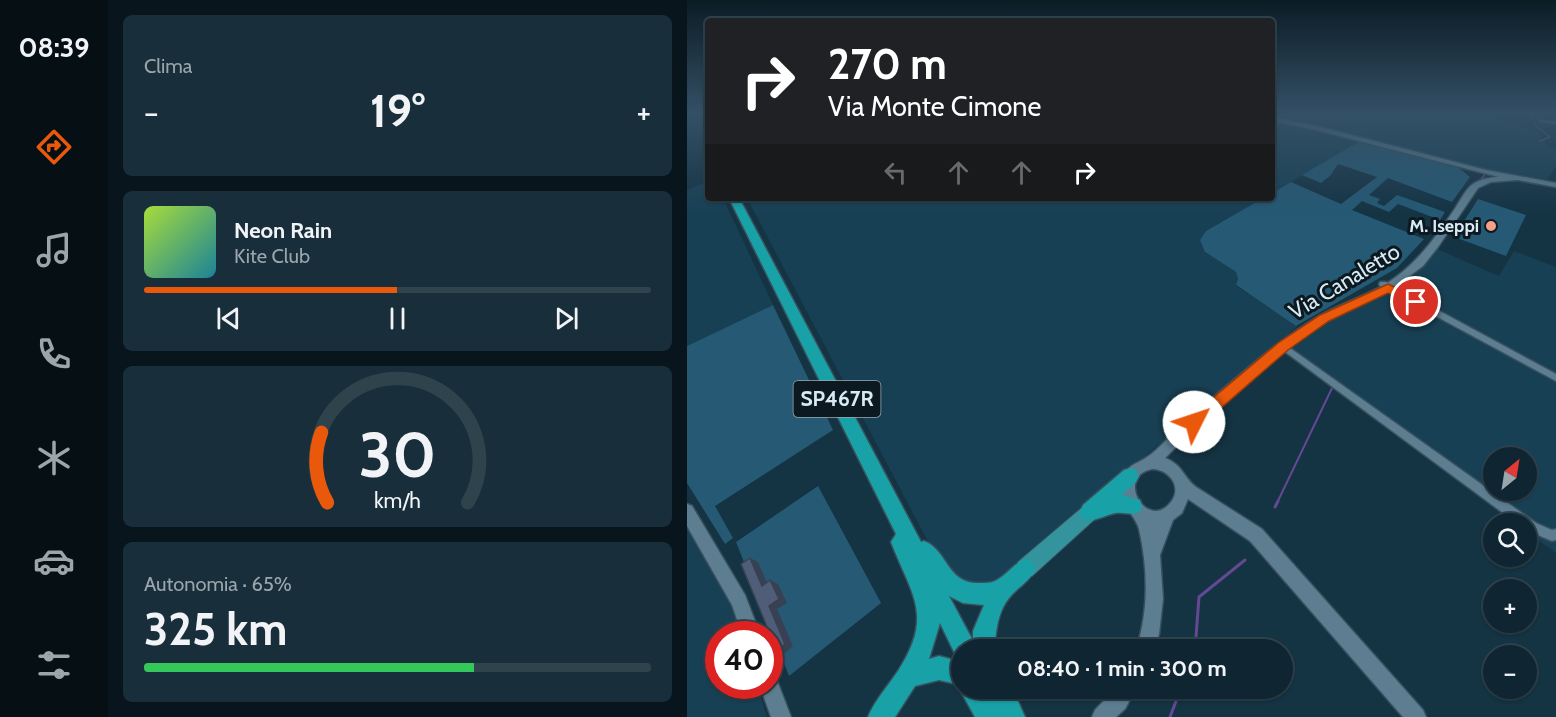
<!DOCTYPE html>
<html lang="it">
<head>
<meta charset="utf-8">
<style>
	:root { --surface:#0f2632; --page:#182e3a; --text:#f1f3f6; --muted:#9ba5ac; --line:#2f434d; --accent:#ea580c }
	body { margin:0; font-family:Cabin,sans-serif; background:var(--page); color:var(--text); height:100vh; display:flex; flex-direction:column; font-size:22px; white-space:nowrap }
	* { box-sizing:border-box; margin:0 }
	p { font-size:20px; color:var(--muted) }
	.icon { flex:none; width:33px; height:33px; fill:none; stroke:currentColor; stroke-width:2; stroke-linecap:round; stroke-linejoin:round }
	.map { position:relative; flex:1; overflow:hidden }
	.side { display:flex; flex-direction:column; gap:15px; padding:15px; background:#08151c; width:579px }
	.side>* { flex:none }
	.hud { position:absolute; left:18px; top:18px; width:570px; height:183px; border-radius:6px; box-shadow:0 2px 4px #0004,0 0 0 2px var(--line); background:#202124; color:#fff; overflow:hidden }
	.needle { width:39px; rotate:30deg }
	.fabs { position:absolute; left:796px; top:447px; display:grid; gap:12px }
	.fabs a { display:grid; place-items:center; width:54px; height:54px; border-radius:50%; background:var(--surface); box-shadow:0 2px 4px #0004,0 0 0 2px var(--line); font-size:30px }
	.speed { position:absolute; left:18px; top:621px; display:flex; gap:12px; font-size:30px; font-weight:700; text-align:center }
	.speed>* { display:grid; place-content:center; width:78px; height:78px; border-radius:50%; background:var(--surface); box-shadow:0 2px 4px #0004,0 0 0 2px var(--line); line-height:1 }
	.speed .limit { border:9px solid #d22; background:#fff; color:#111 }
	.pin { position:absolute; display:grid; place-items:center; width:51px; height:51px; color:#fff; margin:-26px; border:3px solid #fff; border-radius:50%; box-shadow:0 2px 6px #0007 }
	.me { position:absolute; width:66px; margin:-33px; rotate:49deg; stroke-linejoin:round; filter:drop-shadow(0 0 4px #0008) }
	.turn { display:flex; align-items:center; gap:21px; height:126px; padding:0 24px; font-size:27px }
	.turn .icon { width:78px; height:78px; stroke-width:2.5 }
	.turn b { display:block; font-size:42px; line-height:51px }
	.lanes { display:flex; align-items:center; height:57px; padding:0 24px; background:#0003; justify-content:center; gap:30px; direction:ltr }
	.lanes .off { opacity:.35 }
	.big { font-size:45px; font-weight:700; line-height:1.1 }
	.side .tile { flex:1; display:flex; flex-direction:column; justify-content:center; gap:9px; min-width:0; padding:0 21px; border-radius:9px; background:var(--page) }
	.side .dial { align-items:center; gap:0 }
	.dial svg { height:156px; overflow:visible; fill:none; stroke:var(--line); stroke-width:7; stroke-linecap:round; text-anchor:middle }
	.dial text { fill:var(--text); stroke:none }
	.song { display:flex; align-items:center; gap:18px }
	.cover { width:72px; height:72px; border-radius:9px; background:linear-gradient(135deg,hsl(80 70% 55%),hsl(190 70% 35%)) }
	.played { height:6px; border-radius:3px; background:linear-gradient(90deg,var(--accent) 50%,var(--line) 50%) }
	.keys { display:flex; justify-content:space-around; direction:ltr }
	.heat { display:flex; justify-content:space-between; align-items:center; font-size:33px; direction:ltr }
	.charge { height:9px; border-radius:4px; background:linear-gradient(90deg,#34c759 65%,var(--line) 0) }
	.trip { position:absolute; left:264px; top:639px; width:342px; height:60px; border-radius:30px; background:var(--surface); box-shadow:0 2px 4px #0004,0 0 0 2px var(--line); font-weight:700; line-height:60px; text-align:center }
	main { display:flex; flex:1; min-height:0 }
	.tabs { display:flex; flex-direction:column; width:108px; justify-content:space-around; align-items:center; background:#060f14; color:var(--muted) }
	.tabs .icon { width:42px; height:42px }
	.tabs .on { color:var(--accent) }
	.tabs b { font-size:27px; color:var(--text) }
	.map>svg:first-child { display:block }
</style>
</head>
<body>
<main>
<nav class="tabs">
<b>08:39</b>
<svg class="icon on" aria-label="directions" viewBox="0 0 24 24"><path d="M12 3l9 9-9 9-9-9zM9 14v-3h6M13 9l2 2-2 2"/></svg>
<svg class="icon" aria-label="music" viewBox="0 0 24 24"><path d="M9 18V5l10-2v13"/><circle cx="6" cy="18" r="3"/><circle cx="16" cy="16" r="3"/></svg>
<svg class="icon" aria-label="phone" viewBox="0 0 24 24"><path d="M5 4h4l2 5-3 2q2 4 5 5l2-3 5 2v4C11 20 4 13 5 4z"/></svg>
<svg class="icon" aria-label="climate" viewBox="0 0 24 24"><path d="M12 3v18M4 7l16 10M4 17L20 7"/></svg>
<svg class="icon" aria-label="car" viewBox="0 0 24 24"><path d="M5 17H2v-5l4-1 3-4h7l3 4 3 1v5h-3M9 17h6M6 11h13"/><circle cx="7" cy="17" r="2"/><circle cx="17" cy="17" r="2"/></svg>
<svg class="icon" aria-label="filters" viewBox="0 0 24 24"><path d="M4 7h16M4 17h16"/><circle cx="9" cy="7" r="2"/><circle cx="15" cy="17" r="2"/></svg>
</nav>
<section class="side">
<div class="tile"><p>Clima</p>
<div class="heat"><a>−</a><b class="big">19°</b><a>+</a></div>
</div>
<div class="tile">
<div class="song"><i class="cover"></i><div><b>Neon Rain</b><p>Kite Club</p></div></div>
<div class="played"></div>
<div class="keys"><svg class="icon" aria-label="previous" viewBox="0 0 24 24"><path d="M18 5L8 12l10 7zM5 5v14"/></svg><svg class="icon" aria-label="pause" viewBox="0 0 24 24"><path d="M8 5v14M16 5v14"/></svg><svg class="icon" aria-label="next" viewBox="0 0 24 24"><path d="M6 5l10 7-10 7zM19 5v14"/></svg></div>
</div>
<div class="tile dial"><svg viewBox="0 0 100 80">
<path d="M14 69A42 42 0 1 1 86 69"/>
<path d="M14 69A42 42 0 0 1 11 33" stroke="#ea580c"/>
<text x="50" y="56" font-size="32" font-weight="700">30</text>
<text x="50" y="72" font-size="11">km/h</text>
</svg></div>
<div class="tile"><p>Autonomia · 65%</p><b class="big">325 km</b><div class="charge"></div></div>
</section>
<div class="map">
<svg width="869" height="717" viewBox="0 0 869 717">
	<rect width="100%" height="100%" fill="#143343"/>
	<!-- built -->
	<g fill="#184054" fill-rule="evenodd">
		<path d="M585,113H793L849,130L862,147L869,149V166L860,179L790,168L677,139L585,193Z"/>
		<path d="M21,181V198H36L86,305L0,346V190Z"/>
		<path d="M60,198H576L519,231L518,252L549,272L551,279L549,286L611,326L316,577L287,588L256,570Z"/>
		<path d="M750,249L812,276L827,251L869,267V553L840,532V524L829,523L597,353ZM807,458H840V490H807Z"/>
		<path d="M0,527L45,606L54,634H32V686H70L80,717H0Z"/>
	</g>
	<!-- green -->
	<g fill="#255974">
		<path d="M673,141L771,167L783,177L765,202L701,178L682,195L693,199L690,203L697,206L710,195L758,212L753,220L711,204L702,212L675,201L665,210L737,239L710,268L609,326L549,285L551,279L549,272L518,252L513,240L519,231L576,198H585V193L604,182L654,204L690,177L651,164L643,176L634,183L615,175Z"/>
		<path d="M791,199L839,215L819,256L767,237Z"/>
		<path d="M86,305L146,430L28,506L46,538L38,544L0,483V346Z"/>
		<path d="M131,486L194,603L102,676L49,542Z"/>
	</g>
	<g fill="none" stroke-linecap="round" stroke-linejoin="round">
		<!-- stream-far2 -->
		<g stroke="#644893" stroke-width="1.5">
			<path d="M843,113L850,127L863,137L853,141"/>
			<path d="M793,181L798,174"/>
		</g>
		<!-- stream-far1 -->
		<path stroke="#644893" stroke-width="2" d="M590,503L646,386"/>
		<!-- stream -->
		<g stroke="#644893" stroke-width="3">
			<path d="M588,507L591,501"/>
			<path d="M508,650L512,597L558,560"/>
			<path d="M483,717L494,688"/>
		</g>
		<defs>
			<g id="street">
				<path d="M855,120L869,122V124L853,122V120Z"/>
				<path d="M693,282H699L869,374V381L693,286L692,284Z"/>
				<path d="M596,343L849,523L865,530L869,529V540L865,541L841,531L840,530V524H831L593,348L592,346Z"/>
			</g>
			<g id="secondary">
				<path d="M585,117L630,126L799,170L869,183V187L831,180L804,182L791,188L751,247L736,266L705,289L641,321L600,349L495,441L478,458C496,465 496,477 509,487L575,529L736,710L739,717H716L563,541L501,499L495,513L486,520L473,555L476,599L472,634L467,650H449C462,610 461,569 452,529C447,511 427,503 435,480C441,464 448,465 460,457C473,449 482,435 493,426C538,388 582,346 632,316C652,304 676,297 697,285C727,267 746,241 765,213C771,205 778,189 786,184C794,179 804,177 812,177L629,130L585,121ZM465,469C481,469 496,486 484,502C461,532 427,477 465,469Z"/>
				<path d="M0,504L5,506L58,595L73,634H55L45,605L0,526Z"/>
				<path d="M82,676L89,678L104,717H84L73,686H82Z"/>
				<path d="M429,688H449L438,709L429,717H405L408,710Z"/>
			</g>
			<path id="primary" d="M403,504L409,506L412,512L409,518L345,576L338,578L331,576L329,569L331,562L397,506Z"/>
			<g id="highway">
				<path d="M42,198H52L234,542L237,541C262,551 259,585 294,583C298,583 304,583 308,581C319,576 326,564 338,559L345,562L348,569C343,582 330,587 322,598C311,611 308,633 308,650H274V660L270,658L253,623L242,659L252,656L274,662V688H325L338,717H288L272,688L274,685L252,680L228,686L208,717H181C188,700 201,686 211,671C247,615 225,596 204,542L209,534ZM262,596L276,603L297,605L286,631V641Z"/>
				<path d="M443,468L449,470L452,476L449,482L435,495L453,500L455,506L453,512C444,516 438,512 429,513C417,515 407,523 396,519L393,512L396,505L437,470Z"/>
			</g>
		</defs>
		<!-- street casing -->
		<use href="#street" stroke="#38505e" stroke-width="3"/>
		<!-- secondary casing -->
		<use href="#secondary" stroke="#38505e" stroke-width="3"/>
		<!-- primary casing -->
		<use href="#primary" stroke="#38505e" stroke-width="2"/>
		<!-- highway casing -->
		<use href="#highway" stroke="#38505e" stroke-width="3"/>
		<!-- street -->
		<use href="#street" fill="#5d7e90" fill-rule="evenodd"/>
		<!-- secondary -->
		<use href="#secondary" fill="#5d7e90" fill-rule="evenodd"/>
		<!-- primary -->
		<use href="#primary" fill="#34949e" fill-rule="evenodd"/>
		<!-- highway -->
		<use href="#highway" fill="#18a2a8" fill-rule="evenodd"/>
	</g>
	<!-- shaded-wall -->
	<g fill="#384154">
		<path d="M63,558L71,562L83,590L75,586Z"/>
		<path d="M83,580L91,584L100,603L90,609L106,646L98,653L90,651L82,606Z"/>
	</g>
	<!-- building -->
	<path fill="#505d78" stroke="#384154" stroke-width="1.5" d="M63,558L75,586L83,580L92,599L82,606L98,644L90,651L54,564Z"/>
	<!-- sky -->
	<linearGradient id="sky" x2="0" y2="1"><stop stop-color="#0b1c25"/><stop offset="0.53" stop-color="#345066"/><stop offset="1" stop-color="#345066" stop-opacity="0"/></linearGradient>
	<rect width="869" height="214" fill="url(#sky)"/>
	<!-- route -->
	<path fill="#ea580c" stroke="#983908" stroke-width="1.5" d="M701,284L733,299V305H724L701,293L642,321L601,350L512,427L507,429L502,427L499,422L502,418L591,343L633,315Z"/>
	<!-- markers -->
	<circle fill="#f49f86" stroke="#0c1920" stroke-width="2" cx="804" cy="226" r="6"/>
	<g text-anchor="middle" stroke-width="6" stroke-linejoin="round" paint-order="stroke">
		<!-- far-poi labels -->
		<g font-size="18" font-weight="bold" fill="#d8eaf4" stroke="#0c1920" text-anchor="end">
			<text x="792" y="232">M. Iseppi</text>
		</g>
		<!-- shield labels -->
		<rect fill="#0c1920" stroke="#9babb4" stroke-width="1.5" x="106.5" y="381" width="87" height="36" rx="4.5"/>
		<g font-size="21" font-weight="bold" fill="#d8eaf4">
			<text x="150" y="406">SP467R</text>
		</g>
		<!-- street labels -->
		<g font-size="22" fill="#d8eaf4" stroke="#0c1920">
			<text transform="translate(657 281) rotate(-31)" y="8">Via Canaletto</text>
		</g>
	</g>
</svg>
<div class="fabs">
<a><svg class="needle" viewBox="-14 -14 28 28"><path d="M0-13l5 13h-10z" fill="#e53935"/><path d="M0 13l5-13h-10z" fill="#9ba5ac"/></svg></a>
<a><svg class="icon" aria-label="search" viewBox="0 0 24 24"><circle cx="10" cy="10" r="6"/><path d="M15 15l6 6"/></svg></a>
<a>+</a>
<a>−</a>
</div>
<div class="speed"><div class="limit">40</div></div>
<div class="pin" style="left:729px;top:302px;background:#d93025"><svg class="icon" aria-label="arrive" viewBox="0 0 24 24"><path d="M6 21V4h12l-3 4 3 4H6"/></svg></div>
<svg class="me" style="left:507px;top:422px" viewBox="-20 -20 40 40"><circle r="19" fill="#fff"/><path d="M0-13L10 11 0 6-10 11z" fill="#ea580c"/></svg>
<div class="trip">08:40 · 1 min · 300 m</div>
<div class="hud">
<div class="turn"><svg class="icon" aria-label="right" viewBox="0 0 24 24"><path d="M7 20v-9h11M14 6l5 5-5 5"/></svg><div><b>270 m</b>Via Monte Cimone</div></div>
<div class="lanes"><svg class="icon off" aria-label="left" viewBox="0 0 24 24"><path d="M17 20v-9H6M10 6l-5 5 5 5"/></svg><svg class="icon off" aria-label="ahead" viewBox="0 0 24 24"><path d="M12 20V5M6 11l6-6 6 6"/></svg><svg class="icon off" aria-label="ahead" viewBox="0 0 24 24"><path d="M12 20V5M6 11l6-6 6 6"/></svg><svg class="icon" aria-label="right" viewBox="0 0 24 24"><path d="M7 20v-9h11M14 6l5 5-5 5"/></svg></div>
</div>
</div>
</main>
</body>
</html>
